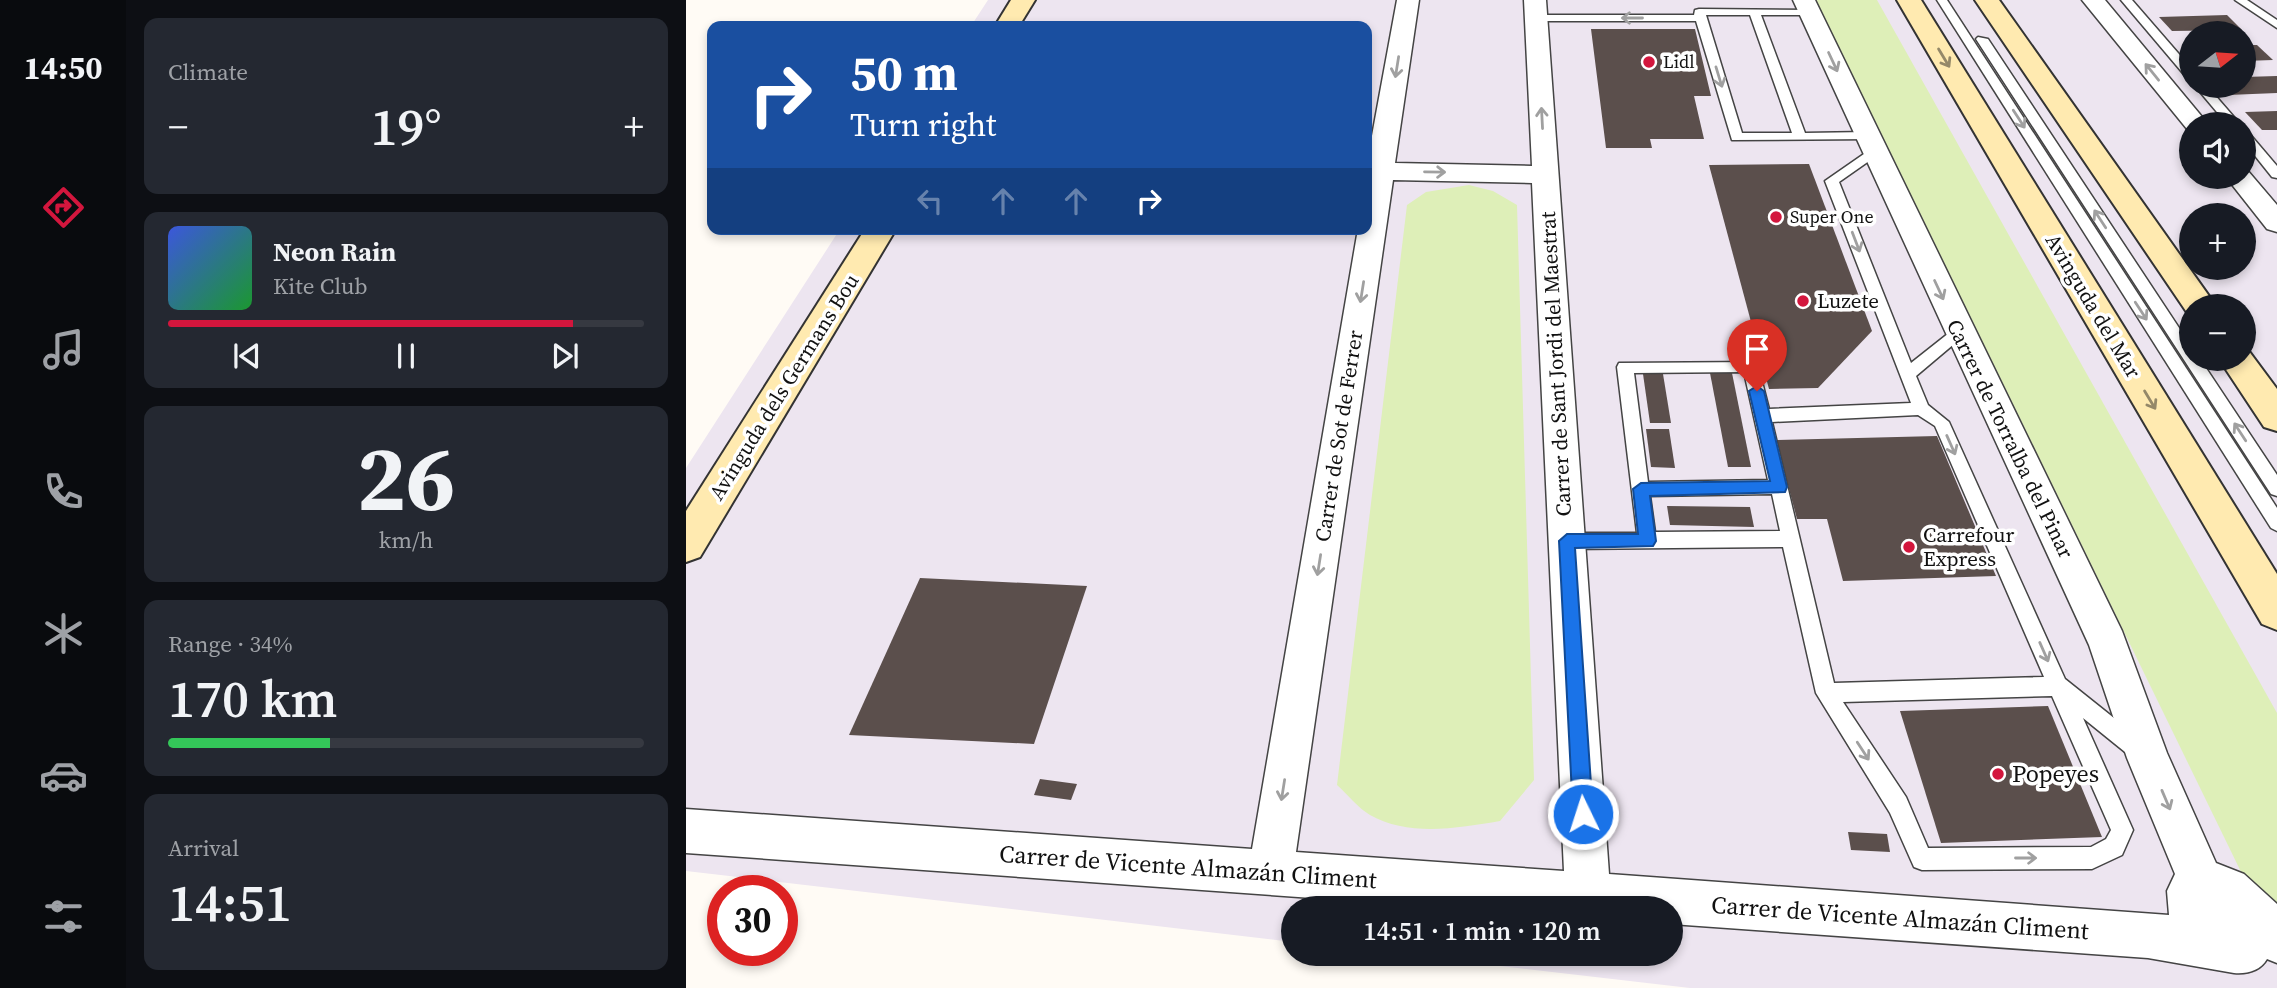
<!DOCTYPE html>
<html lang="en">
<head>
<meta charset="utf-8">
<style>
	:root { --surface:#171b24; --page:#242831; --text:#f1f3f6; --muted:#9ea1a6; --line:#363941; --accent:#d3163d }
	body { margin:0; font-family:"Source Serif 4",serif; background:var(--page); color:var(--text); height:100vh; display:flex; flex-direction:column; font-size:26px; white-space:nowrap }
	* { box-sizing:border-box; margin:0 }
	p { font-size:23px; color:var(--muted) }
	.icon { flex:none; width:38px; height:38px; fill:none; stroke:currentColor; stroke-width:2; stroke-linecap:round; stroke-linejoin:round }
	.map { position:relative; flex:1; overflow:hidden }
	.details { display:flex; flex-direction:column; gap:18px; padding:18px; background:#0d0f14; width:560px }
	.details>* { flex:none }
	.hud { position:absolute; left:21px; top:21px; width:665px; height:214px; border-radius:14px; box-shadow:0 4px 10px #0003; background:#1a4fa0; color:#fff; overflow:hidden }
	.needle { width:46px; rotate:73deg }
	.fabs { position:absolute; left:1493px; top:21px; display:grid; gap:14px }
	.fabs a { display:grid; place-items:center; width:77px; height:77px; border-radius:50%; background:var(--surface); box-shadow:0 4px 10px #0003; font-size:35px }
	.speed { position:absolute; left:21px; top:875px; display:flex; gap:14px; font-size:35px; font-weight:700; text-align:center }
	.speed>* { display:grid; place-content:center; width:91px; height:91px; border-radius:50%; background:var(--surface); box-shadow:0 4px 10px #0003; line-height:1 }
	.speed .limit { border:10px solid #d22; background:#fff; color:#111 }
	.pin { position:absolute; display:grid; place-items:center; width:60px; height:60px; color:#fff; margin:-72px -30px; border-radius:50% 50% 50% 0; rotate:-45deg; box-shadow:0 0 7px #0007 }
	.pin .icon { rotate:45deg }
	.me { position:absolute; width:77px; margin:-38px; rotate:356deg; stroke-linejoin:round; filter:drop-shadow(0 0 5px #0008) }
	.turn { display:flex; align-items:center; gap:24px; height:147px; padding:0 28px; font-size:32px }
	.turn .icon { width:91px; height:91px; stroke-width:2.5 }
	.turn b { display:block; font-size:49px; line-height:60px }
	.lanes { display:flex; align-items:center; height:66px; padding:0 28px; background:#0003; justify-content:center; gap:35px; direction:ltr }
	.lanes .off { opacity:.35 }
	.big { font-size:52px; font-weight:600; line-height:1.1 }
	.details .tile { flex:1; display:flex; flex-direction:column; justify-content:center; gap:10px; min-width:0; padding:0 24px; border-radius:14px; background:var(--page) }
	.details .dial { align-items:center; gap:0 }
	.dial b { font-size:91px; line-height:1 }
	.song { display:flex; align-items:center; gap:21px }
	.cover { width:84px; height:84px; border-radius:10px; background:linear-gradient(135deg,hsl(230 70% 55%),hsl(130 70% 35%)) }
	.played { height:7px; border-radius:4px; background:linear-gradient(90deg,var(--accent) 85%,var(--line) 85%) }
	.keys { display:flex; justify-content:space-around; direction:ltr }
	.heat { display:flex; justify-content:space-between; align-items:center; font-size:38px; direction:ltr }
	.charge { height:10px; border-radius:5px; background:linear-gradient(90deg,#34c759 34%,var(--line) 0) }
	.trip { position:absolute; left:595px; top:896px; width:402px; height:70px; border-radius:35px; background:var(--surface); box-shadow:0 4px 10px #0003; font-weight:600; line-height:70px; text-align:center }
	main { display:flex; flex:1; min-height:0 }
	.tab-bar { display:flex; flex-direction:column; width:126px; justify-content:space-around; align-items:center; background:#090b0e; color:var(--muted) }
	.tab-bar .icon { width:49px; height:49px }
	.tab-bar .selected { color:var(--accent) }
	.tab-bar b { font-size:32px; color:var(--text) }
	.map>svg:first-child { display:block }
</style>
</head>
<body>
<main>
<nav class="tab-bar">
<b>14:50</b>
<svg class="icon selected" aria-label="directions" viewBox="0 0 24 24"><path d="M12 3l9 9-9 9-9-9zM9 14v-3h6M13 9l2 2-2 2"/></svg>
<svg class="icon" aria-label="music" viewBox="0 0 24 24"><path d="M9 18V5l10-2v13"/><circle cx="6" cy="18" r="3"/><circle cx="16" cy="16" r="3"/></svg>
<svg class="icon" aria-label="phone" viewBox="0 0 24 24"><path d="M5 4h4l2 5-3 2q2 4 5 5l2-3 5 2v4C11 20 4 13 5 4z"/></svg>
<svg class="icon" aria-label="climate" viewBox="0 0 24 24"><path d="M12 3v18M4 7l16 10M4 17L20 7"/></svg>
<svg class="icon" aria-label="car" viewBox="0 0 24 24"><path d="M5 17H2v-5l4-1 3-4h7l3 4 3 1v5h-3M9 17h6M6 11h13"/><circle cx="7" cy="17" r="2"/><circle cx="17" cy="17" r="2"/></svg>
<svg class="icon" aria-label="filters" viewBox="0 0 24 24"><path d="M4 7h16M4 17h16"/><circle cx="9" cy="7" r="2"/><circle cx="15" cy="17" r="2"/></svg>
</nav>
<section class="details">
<div class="tile"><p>Climate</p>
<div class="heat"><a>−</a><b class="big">19°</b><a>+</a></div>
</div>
<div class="tile">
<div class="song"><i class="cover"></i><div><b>Neon Rain</b><p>Kite Club</p></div></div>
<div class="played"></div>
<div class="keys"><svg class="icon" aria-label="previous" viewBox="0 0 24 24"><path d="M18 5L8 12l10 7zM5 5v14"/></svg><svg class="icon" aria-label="pause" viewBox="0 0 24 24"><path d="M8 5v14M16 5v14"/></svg><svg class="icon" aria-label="next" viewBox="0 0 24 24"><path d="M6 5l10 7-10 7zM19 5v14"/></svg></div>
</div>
<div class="tile dial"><b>26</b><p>km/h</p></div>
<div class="tile"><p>Range · 34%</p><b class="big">170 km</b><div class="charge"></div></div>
<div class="tile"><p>Arrival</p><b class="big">14:51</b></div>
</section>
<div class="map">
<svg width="1591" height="988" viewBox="0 0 1591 988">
	<rect width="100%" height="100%" fill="#fffbf5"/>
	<!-- industrial -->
	<path fill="#ede5f0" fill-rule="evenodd" d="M302,0H1591V988H1004L709,954H985V908H607V942L0,871V468L154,229H681V26H285ZM1505,33H1558V86H1505ZM1505,124H1558V177H1505ZM1505,215H1558V268H1505ZM1505,306H1558V359H1505Z"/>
	<!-- green -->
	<g fill="#deefb8">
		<path d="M1130,0H1191L1591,713V914L1557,876Z"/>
		<path d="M783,185L807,191L831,205L848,780L814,821C773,828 722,837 684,815C672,808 661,794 651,785L721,205L740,192Z"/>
	</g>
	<!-- building -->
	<g fill="#5b4f4c">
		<path d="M1541,15L1556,30L1486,31L1473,17Z"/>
		<path d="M905,29H1009L1025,96H1008L1018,139H964L966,148H920Z"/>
		<path d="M1558,45H1571L1587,60L1558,61Z"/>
		<path d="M1591,76V93L1542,95L1534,86H1558V77Z"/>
		<path d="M1591,111V130H1576L1559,112Z"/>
		<path d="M1123,164L1186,331L1132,388L1083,389L1023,165Z"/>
		<path d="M1024,373H1046L1065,467H1042Z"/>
		<path d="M957,374H977L985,423H964Z"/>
		<path d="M960,429H983L989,468L965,467Z"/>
		<path d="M1251,436L1310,576L1157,581L1141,519H1111L1090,440Z"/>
		<path d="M981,506L1064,507L1068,527L984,525Z"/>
		<path d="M234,578L401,586L348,744L163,735Z"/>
		<path d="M1362,706L1416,837L1255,843L1214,711Z"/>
		<path d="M354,779L391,784L385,800L348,795Z"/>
		<path d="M1162,832L1201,834L1204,852L1165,850Z"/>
	</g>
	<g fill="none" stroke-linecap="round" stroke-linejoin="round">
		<defs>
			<g id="lane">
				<path d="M1251,0H1261L1591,508V531L1585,528Z"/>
				<path d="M1435,0H1446L1505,68V79L1501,78Z"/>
				<path d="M1549,0H1561L1591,20V28Z"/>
				<path d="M1013,9L1127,10L1129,12L1123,15H1075L1119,133L1181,132L1187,136L1186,139L1046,140L1010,21H850L844,18L850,15H1008L1009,10ZM1020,15H1064L1106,133H1056Z"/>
				<path d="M1292,37L1302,39L1505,346V359H1514L1591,475V496L1585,494L1290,39Z"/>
				<path d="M1509,86H1521L1554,124H1541Z"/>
				<path d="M1558,131L1562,132L1591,166V178L1586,177L1558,142Z"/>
				<path d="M1188,147L1193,148V154L1153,182L1225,363L1268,329L1273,327L1281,333L1230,376L1242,405L1263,422L1379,679L1458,742L1461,749L1458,756L1451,759L1444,756L1397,718L1447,830L1436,855L1406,869L1236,870L1228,867L1204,813L1130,693L1097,547L881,549L875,547L872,541L875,535L881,533H951L931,367L933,363L1071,362L1083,409L1225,403L1139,181ZM1058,372L1082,480L962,482L948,373ZM1232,415L1249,426L1358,677L1148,683L1086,422ZM1086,494L1094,531L969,532L964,496ZM1366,696L1425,830L1420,839L1405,847L1242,848L1220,797L1157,702Z"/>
			</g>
			<g id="street">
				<path d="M711,0H733L709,163L846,166L838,0H860L923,874L1483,915L1481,891L1489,874L1441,758L1403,645L1107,0H1129L1436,631L1481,753L1530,863L1558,874L1591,904V963L1581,959C1574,971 1561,974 1548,973L1462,958L985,924V908H767L0,853V809L566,849L672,229H681V163ZM707,180L846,183L878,871L610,852Z"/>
				<path d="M1396,0H1419L1522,124H1505V130L1501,129Z"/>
				<path d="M1558,170L1562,171L1591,205V232L1581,229L1540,177H1558Z"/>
			</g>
			<g id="secondary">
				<path d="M325,0H349L333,26H309Z"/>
				<path d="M1211,0H1235L1591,574V630L1576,624Z"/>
				<path d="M1289,0H1313L1530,306H1505V315L1502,314Z"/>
				<path d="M179,229H210L14,557L0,562V511Z"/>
				<path d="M1558,348L1562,350L1591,389V431L1578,427L1533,359H1558Z"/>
			</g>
		</defs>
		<!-- lane casing -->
		<use href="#lane" stroke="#444" stroke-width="3"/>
		<!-- street casing -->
		<use href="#street" stroke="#444" stroke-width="3"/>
		<!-- secondary casing -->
		<use href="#secondary" stroke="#333" stroke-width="4"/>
		<!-- lane -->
		<use href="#lane" fill="#fff" fill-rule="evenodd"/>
		<!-- street -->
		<use href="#street" fill="#fff" fill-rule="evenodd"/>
		<!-- secondary -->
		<use href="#secondary" fill="#ffeab0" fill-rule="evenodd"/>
	</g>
	<!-- one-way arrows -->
	<defs><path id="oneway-shaft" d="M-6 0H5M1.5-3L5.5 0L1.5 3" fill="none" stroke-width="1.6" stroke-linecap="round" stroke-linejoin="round" transform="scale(1.75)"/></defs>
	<g stroke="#a0a0a0">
		<use href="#oneway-shaft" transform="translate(946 18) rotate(180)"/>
		<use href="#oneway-shaft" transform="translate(1147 62) rotate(65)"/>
		<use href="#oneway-shaft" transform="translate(711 67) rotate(99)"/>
		<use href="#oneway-shaft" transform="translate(1466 72) rotate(-129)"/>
		<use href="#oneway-shaft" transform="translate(1033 77) rotate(73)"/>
		<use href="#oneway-shaft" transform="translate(856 118) rotate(-93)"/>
		<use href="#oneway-shaft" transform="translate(1333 119) rotate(57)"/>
		<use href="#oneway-shaft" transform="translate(749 172) rotate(1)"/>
		<use href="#oneway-shaft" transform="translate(1414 219) rotate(-123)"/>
		<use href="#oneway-shaft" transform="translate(1170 242) rotate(69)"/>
		<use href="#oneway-shaft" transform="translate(1253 290) rotate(65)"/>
		<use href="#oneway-shaft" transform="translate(676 292) rotate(99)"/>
		<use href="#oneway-shaft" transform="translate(1455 311) rotate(57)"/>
		<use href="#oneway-shaft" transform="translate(1554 432) rotate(-123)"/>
		<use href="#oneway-shaft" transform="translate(1265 445) rotate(66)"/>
		<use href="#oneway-shaft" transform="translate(633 565) rotate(99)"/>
		<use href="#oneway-shaft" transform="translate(1358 652) rotate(66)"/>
		<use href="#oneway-shaft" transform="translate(1177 751) rotate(57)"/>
		<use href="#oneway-shaft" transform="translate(597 790) rotate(99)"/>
		<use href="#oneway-shaft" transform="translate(1480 800) rotate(67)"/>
		<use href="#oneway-shaft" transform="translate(1340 858)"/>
	</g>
	<g stroke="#948868">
		<use href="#oneway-shaft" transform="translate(1258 58) rotate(59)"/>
		<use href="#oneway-shaft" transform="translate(1464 400) rotate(59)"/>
	</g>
	<!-- route -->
	<path fill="#1a73e8" stroke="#114b97" stroke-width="2" d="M1071,386L1078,391L1101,487L1099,492L964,496L970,541L967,546L889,548L907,814L904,821L897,823L890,821L887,814L873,541L881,534H952L947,489L955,483L1084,481L1063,391Z"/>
	<!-- markers -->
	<g fill="#d3163d" stroke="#fff" stroke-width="2.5">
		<circle cx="963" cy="62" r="7"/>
		<circle cx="1090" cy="217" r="7"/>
		<circle cx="1117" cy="301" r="7"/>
		<circle cx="1223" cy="547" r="7"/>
		<circle cx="1312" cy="774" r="7"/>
	</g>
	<g text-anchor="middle" stroke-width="7" stroke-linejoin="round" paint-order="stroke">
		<!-- far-poi labels -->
		<g font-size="18" fill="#111" stroke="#fff" text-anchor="start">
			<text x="977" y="68">Lidl</text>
			<text x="1104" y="223">Super One</text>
		</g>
		<!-- poi labels -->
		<g font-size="21" fill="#111" stroke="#fff" text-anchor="start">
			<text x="1131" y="308">Luzete</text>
			<text x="1237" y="542">Carrefour<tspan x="1237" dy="24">Express</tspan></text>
		</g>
		<!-- street labels -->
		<g font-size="21" fill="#111" stroke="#fff">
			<text transform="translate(1407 306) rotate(59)" y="7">Avinguda del Mar</text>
			<text transform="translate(870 364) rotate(-93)" y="7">Carrer de Sant Jordi del Maestrat</text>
			<text transform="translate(98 387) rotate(-58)" y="7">Avinguda dels Germans Bou</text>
			<text transform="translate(653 436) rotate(-81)" y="7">Carrer de Sot de Ferrer</text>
			<text transform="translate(1324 439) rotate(64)" y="7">Carrer de Torralba del Pinar</text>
		</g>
		<!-- near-poi labels -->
		<g font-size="24" fill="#111" stroke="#fff" text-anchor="start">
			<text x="1326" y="782">Popeyes</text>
		</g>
		<!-- near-street labels -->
		<g font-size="24" fill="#111" stroke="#fff">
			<text transform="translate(502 867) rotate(4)" y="8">Carrer de Vicente Almazán Climent</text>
			<text transform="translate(1214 918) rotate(4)" y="8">Carrer de Vicente Almazán Climent</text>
		</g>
	</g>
</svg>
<div class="fabs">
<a><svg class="needle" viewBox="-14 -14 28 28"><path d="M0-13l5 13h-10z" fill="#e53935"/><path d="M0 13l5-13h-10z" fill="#9ea1a6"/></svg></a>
<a><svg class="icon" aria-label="sound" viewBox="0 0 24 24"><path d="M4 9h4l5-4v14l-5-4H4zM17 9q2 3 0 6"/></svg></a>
<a>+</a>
<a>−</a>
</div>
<div class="speed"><div class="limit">30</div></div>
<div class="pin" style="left:1071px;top:391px;background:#d93025"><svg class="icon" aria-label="arrive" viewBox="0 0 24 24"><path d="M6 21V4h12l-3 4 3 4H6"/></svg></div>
<svg class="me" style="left:897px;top:814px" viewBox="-20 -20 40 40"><circle r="17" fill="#1a73e8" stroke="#fff" stroke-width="3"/><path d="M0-11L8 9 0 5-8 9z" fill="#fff"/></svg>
<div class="trip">14:51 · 1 min · 120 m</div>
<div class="hud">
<div class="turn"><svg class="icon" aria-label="right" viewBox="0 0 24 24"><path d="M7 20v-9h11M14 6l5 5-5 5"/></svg><div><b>50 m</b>Turn right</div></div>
<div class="lanes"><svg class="icon off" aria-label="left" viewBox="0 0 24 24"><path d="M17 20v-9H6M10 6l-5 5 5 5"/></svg><svg class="icon off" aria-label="ahead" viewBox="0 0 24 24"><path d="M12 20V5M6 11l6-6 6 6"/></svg><svg class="icon off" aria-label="ahead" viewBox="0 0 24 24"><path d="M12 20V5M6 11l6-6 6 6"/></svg><svg class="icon" aria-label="right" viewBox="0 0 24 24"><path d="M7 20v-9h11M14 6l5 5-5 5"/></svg></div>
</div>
</div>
</main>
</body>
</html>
